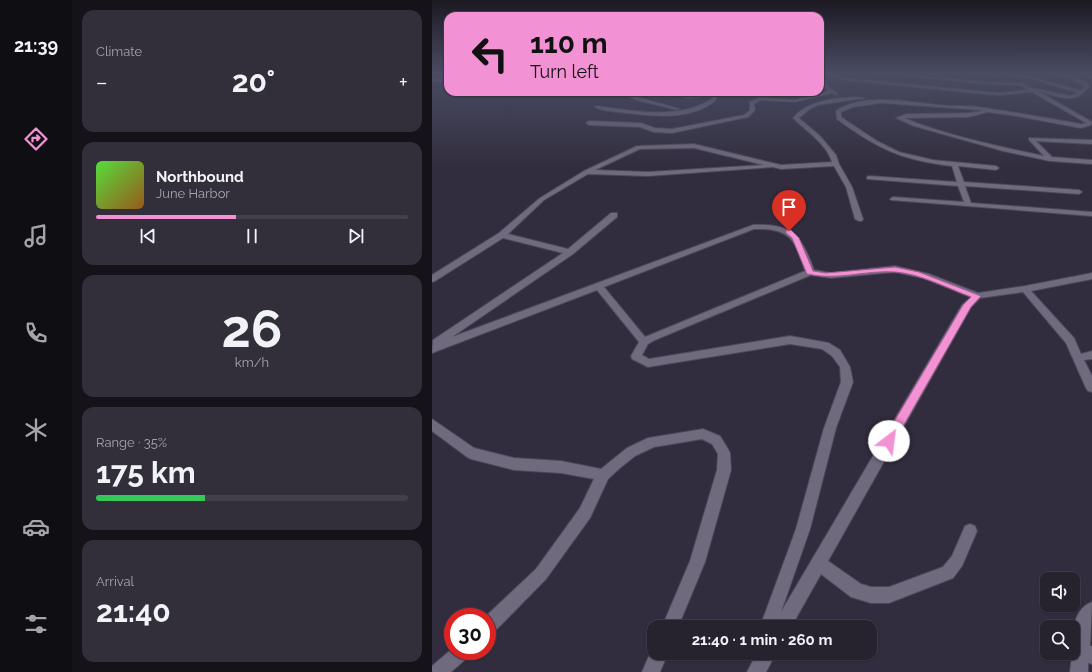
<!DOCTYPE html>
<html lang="en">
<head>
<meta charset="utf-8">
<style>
	:root { --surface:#26222e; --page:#322f3a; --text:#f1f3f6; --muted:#a4a4aa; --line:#423f4a; --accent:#f391d5 }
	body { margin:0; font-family:Raleway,sans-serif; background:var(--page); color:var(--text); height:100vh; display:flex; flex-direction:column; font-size:15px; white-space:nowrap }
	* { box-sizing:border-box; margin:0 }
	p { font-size:13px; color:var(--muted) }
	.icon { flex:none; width:22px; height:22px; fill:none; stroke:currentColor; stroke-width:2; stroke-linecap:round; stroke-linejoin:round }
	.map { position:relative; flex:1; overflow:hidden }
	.sheet { display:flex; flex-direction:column; gap:10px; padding:10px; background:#151319; width:360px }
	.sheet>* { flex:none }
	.guide { position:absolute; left:12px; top:12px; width:380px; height:84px; border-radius:12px; box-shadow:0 1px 3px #0004,0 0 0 1px var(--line); background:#f391d5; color:#111; overflow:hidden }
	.fabs { position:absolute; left:608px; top:572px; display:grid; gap:8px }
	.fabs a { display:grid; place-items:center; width:40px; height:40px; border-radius:8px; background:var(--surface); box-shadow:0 1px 3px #0004,0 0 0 1px var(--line); font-size:20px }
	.speed { position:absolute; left:12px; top:608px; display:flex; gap:8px; font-size:20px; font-weight:700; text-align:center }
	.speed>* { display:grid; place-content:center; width:52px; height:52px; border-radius:50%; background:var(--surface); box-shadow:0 1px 3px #0004,0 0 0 1px var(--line); line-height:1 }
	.speed .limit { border:6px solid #d22; background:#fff; color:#111 }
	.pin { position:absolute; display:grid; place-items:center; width:34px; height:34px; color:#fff; margin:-41px -17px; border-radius:50% 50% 50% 0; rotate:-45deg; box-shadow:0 0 4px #0007 }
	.pin .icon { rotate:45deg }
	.me { position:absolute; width:44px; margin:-22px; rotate:30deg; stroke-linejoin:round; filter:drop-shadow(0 0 3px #0008) }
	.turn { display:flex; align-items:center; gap:14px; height:84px; padding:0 20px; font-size:18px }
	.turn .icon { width:52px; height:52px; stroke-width:2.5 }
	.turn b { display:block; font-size:28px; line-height:34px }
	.big { font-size:30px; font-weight:700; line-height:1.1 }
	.sheet .card { flex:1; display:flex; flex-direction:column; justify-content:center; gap:6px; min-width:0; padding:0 14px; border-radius:12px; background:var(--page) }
	.sheet .dial { align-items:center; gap:0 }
	.dial b { font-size:52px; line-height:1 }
	.song { display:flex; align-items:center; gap:12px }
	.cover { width:48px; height:48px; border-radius:6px; background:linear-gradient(135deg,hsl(110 70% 55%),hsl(30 70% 35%)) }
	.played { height:4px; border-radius:2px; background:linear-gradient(90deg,var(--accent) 45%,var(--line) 45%) }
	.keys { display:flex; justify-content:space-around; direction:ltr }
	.heat { display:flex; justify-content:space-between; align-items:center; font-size:22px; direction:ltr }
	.charge { height:6px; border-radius:3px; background:linear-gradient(90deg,#34c759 35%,var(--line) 0) }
	.trip { position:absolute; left:215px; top:620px; width:230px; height:40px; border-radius:12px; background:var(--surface); box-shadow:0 1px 3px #0004,0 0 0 1px var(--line); font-weight:700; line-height:40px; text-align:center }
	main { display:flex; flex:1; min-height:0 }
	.tabs { display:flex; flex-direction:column; width:72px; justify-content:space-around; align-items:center; background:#0f0e12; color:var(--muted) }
	.tabs .icon { width:28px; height:28px }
	.tabs .on { color:var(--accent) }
	.tabs b { font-size:18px; color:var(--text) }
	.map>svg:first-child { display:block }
</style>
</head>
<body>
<main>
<nav class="tabs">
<b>21:39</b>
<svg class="icon on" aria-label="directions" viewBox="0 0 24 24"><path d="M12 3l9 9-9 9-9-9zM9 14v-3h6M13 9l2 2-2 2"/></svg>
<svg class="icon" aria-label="music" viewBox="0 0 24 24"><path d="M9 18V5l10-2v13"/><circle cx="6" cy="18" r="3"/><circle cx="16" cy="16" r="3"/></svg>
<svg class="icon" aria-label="phone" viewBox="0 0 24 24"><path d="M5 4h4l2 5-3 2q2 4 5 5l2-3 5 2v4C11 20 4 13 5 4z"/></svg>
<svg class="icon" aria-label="climate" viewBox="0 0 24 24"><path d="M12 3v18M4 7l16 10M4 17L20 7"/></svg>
<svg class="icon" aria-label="car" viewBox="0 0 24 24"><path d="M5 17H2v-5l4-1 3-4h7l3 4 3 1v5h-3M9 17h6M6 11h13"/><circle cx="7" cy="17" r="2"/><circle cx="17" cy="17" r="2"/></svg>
<svg class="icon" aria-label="filters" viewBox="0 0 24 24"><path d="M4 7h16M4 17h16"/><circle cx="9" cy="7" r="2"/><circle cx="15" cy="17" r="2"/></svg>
</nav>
<section class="sheet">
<div class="card"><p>Climate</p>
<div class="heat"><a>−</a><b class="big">20°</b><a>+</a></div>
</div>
<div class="card">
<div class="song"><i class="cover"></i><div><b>Northbound</b><p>June Harbor</p></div></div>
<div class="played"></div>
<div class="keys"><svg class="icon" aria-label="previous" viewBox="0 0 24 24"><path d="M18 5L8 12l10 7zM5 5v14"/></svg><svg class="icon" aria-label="pause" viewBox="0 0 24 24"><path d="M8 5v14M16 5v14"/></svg><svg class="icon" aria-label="next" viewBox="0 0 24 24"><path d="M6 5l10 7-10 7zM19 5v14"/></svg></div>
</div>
<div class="card dial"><b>26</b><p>km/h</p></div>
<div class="card"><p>Range · 35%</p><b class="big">175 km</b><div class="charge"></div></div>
<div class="card"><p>Arrival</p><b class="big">21:40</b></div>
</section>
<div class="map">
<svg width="660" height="672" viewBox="0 0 660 672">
	<rect width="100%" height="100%" fill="#322d3e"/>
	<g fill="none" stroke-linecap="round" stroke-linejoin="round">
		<defs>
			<g id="minor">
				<path d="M389,73H395L412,78L567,93L596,90L588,85L552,84L451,73H461L552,82L589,83L601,89H606L638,96L646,93L598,78L543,73L598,76L649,91L653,86L642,80L618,73C630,71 649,77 657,86C643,107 626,96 606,91L660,122L659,125L649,128L584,116L556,112L536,117L472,118C515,136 566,146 612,156L597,140V138L660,140V144L604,141L620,157L660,160V164L618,161L571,151L482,126L464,118L474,114L536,113L550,111L548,110L449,103L421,107L409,112V117L445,141L467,152L501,160L564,166L567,168L564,170L526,166L532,182L647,190L650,192L647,194L533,186L539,203L660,212V216L459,200L458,199L461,197L532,202L526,186L435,179V177L437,176L525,182L520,166C469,160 446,149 405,119L404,111C430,92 477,102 508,105C521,107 534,105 547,107C581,112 615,118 649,124L654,123L600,92L567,95L552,94L412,80L393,75L395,86L405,93V95L400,93L363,102L328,100L322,104L323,110L316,117L240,133L222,132L208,127L157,125L154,123L157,121L209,123L223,128L240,129L312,115L318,110V102L327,98L363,100L397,91L391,86Z"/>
				<path d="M645,73H650L660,76V78Z"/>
				<rect x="0" y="79" width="16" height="2"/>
				<path d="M38,92L53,94L66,92L53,96Z"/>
				<path d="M189,92H195L208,98L248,109L246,110L204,100Z"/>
				<path d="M240,92H246L255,96L270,92L267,97L254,98Z"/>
				<path d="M281,92H285L284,100C259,122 217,116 186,112C179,111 169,111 163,107L165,106C202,111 246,120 280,99Z"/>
				<path d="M424,97L433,98L386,105L378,109L367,118L388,136L404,155L407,164L420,187L431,219L430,221H427L423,219L414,187L402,166L349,169L341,167L216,176L156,174L112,200L76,234L136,249L179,213H185V217L141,254L20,337L321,225C360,223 370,236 382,270L399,273L463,266L497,274L546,293L593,286L660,273V279L599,291L642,338L649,354L660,351V359L652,360L660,376V392L656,391L654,388L634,343L591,292L548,298L539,307L396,561L429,584L439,587H457L511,567L520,556L533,526L538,524L543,526L545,531L530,566L521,578L457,603H439L419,597L389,574L359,627H328L364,529L392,428L409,382L408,367L400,356L390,349L358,344L216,367L200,359L199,356L207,342L165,290L0,353L1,340L131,253L71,238L3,281L0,282V275L67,233L108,198L152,171L205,146L262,144L349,165L400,162C394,143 375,132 361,118C376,100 402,98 424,97ZM262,148L332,165L216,172L163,170L208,149ZM322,229C358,228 363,239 373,271L213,337L172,287ZM463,272L491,278L539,297L530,305L349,612L378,529L404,428L421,382L418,367L408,350L397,343L358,336L217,359L210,355L216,344L223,340L379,275L399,278Z"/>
				<path d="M0,419L42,448L82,458L129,461L169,469L195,448L216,438L271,429L288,436L296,449L298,453L299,470L273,562L246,627H230L258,561L285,470L286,454L280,444L270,439L222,447L203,456L188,468L176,479L158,518L114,579L61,633L55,635V617H53L104,569L148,508L162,479L129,473L82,470L39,459L35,457L0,431Z"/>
				<path d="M660,602L658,646H660V664L656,663V672H638L644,619C647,611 652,605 660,602Z"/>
				<path d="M221,647L222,653H236L228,672H210Z"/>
				<path d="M21,648V651H39L36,657L19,672H0V666Z"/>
				<path d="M325,653H344L334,672H315Z"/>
			</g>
		</defs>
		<!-- minor casing -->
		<use href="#minor" stroke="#4c4857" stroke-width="2"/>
		<!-- minor -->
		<use href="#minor" fill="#706a7e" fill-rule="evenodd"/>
	</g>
	<!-- sky -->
	<linearGradient id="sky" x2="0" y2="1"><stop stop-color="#1c1922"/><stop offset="0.44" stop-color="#494c63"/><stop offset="1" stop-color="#494c63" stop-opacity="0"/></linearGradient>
	<rect width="660" height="167" fill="url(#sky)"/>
	<!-- route -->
	<path fill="#f391d5" stroke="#9e5e8a" d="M354,230H359L367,238L381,271L394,273L463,267L487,272L549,296L539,307L461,444L457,446L453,444L451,441L453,437L531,305L539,297C515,288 489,274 463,272C433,270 405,281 375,274L360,238L354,233Z"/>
</svg>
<div class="fabs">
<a><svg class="icon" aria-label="sound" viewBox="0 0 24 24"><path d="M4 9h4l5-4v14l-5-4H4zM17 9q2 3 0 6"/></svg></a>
<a><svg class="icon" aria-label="search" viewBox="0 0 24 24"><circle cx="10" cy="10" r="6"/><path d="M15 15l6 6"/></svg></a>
</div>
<div class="speed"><div class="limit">30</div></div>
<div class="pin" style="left:357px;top:231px;background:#d93025"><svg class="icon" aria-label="arrive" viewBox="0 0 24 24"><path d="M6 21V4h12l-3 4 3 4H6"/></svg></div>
<svg class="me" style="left:457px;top:441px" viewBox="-20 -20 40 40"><circle r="19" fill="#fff"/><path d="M0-13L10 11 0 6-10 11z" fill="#f391d5"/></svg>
<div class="trip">21:40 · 1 min · 260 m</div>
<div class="guide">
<div class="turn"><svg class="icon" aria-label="left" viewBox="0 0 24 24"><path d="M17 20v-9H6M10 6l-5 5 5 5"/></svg><div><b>110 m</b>Turn left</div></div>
</div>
</div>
</main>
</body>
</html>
